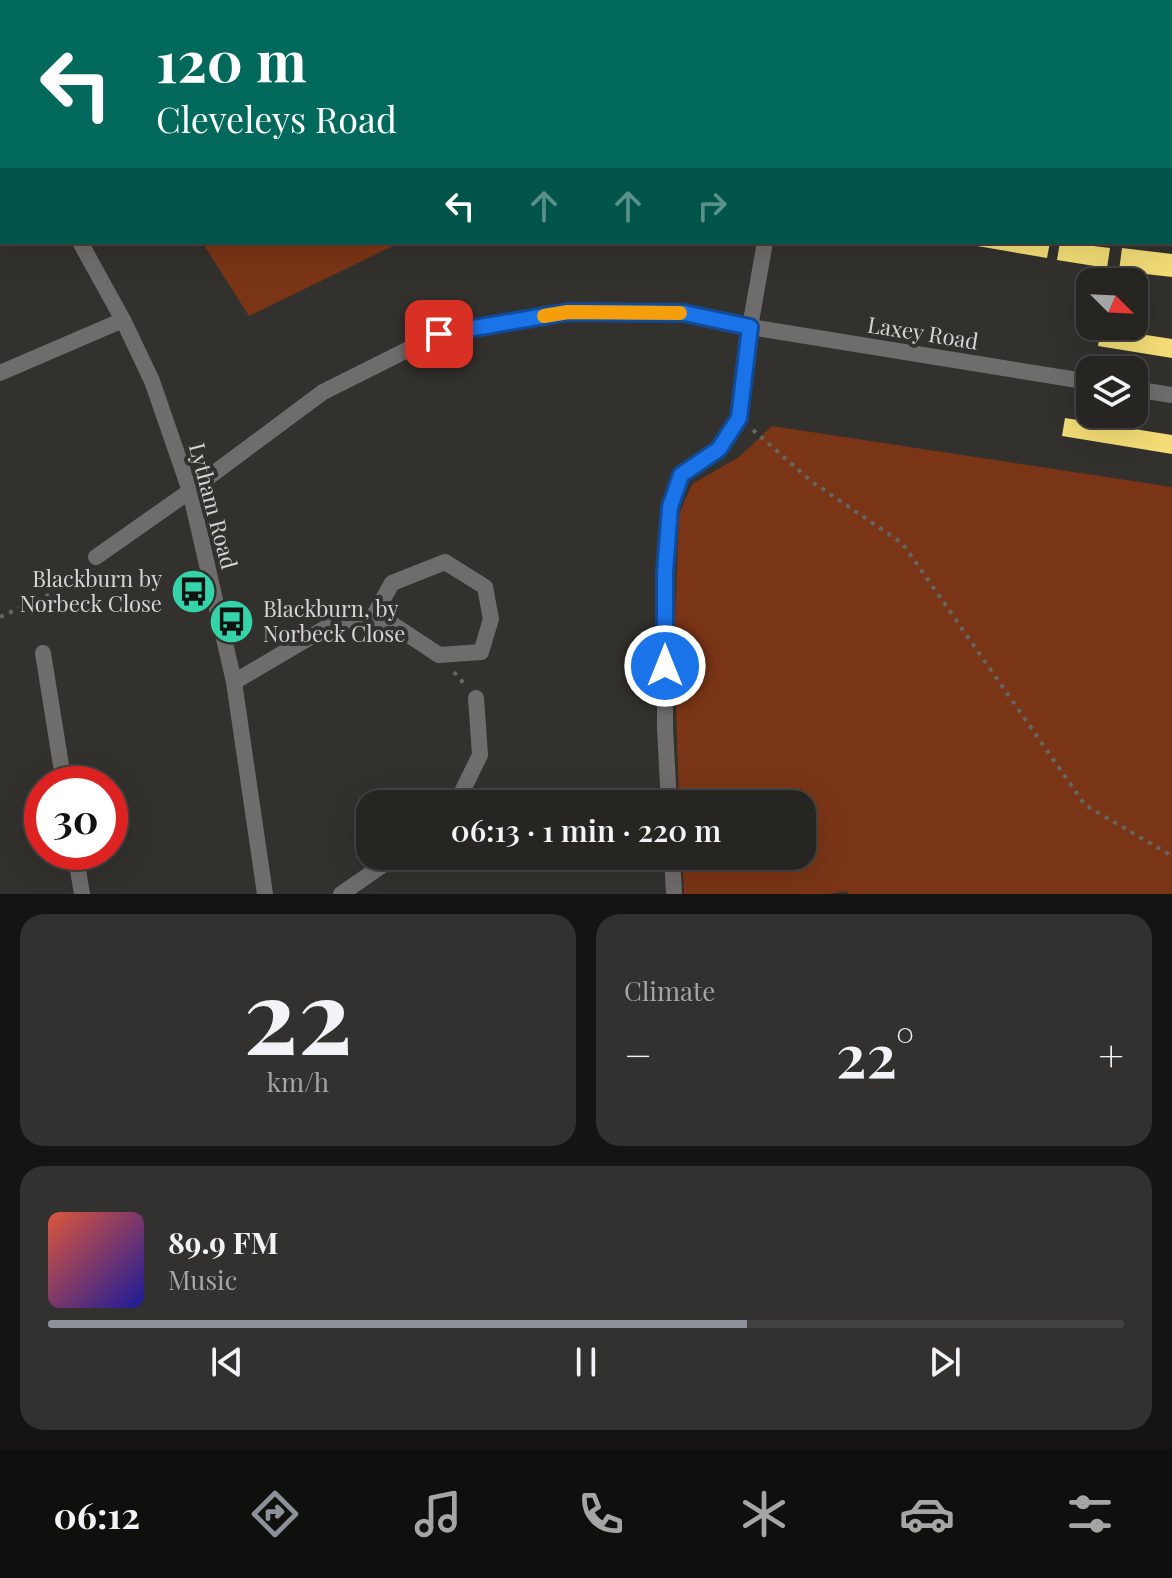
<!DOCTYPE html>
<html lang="en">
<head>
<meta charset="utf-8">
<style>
	:root { --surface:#262522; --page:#32312f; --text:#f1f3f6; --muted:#a4a5a5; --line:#424240; --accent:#8c9099 }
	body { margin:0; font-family:"Playfair Display",serif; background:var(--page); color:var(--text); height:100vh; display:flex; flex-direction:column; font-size:30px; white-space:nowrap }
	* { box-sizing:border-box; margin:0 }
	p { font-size:26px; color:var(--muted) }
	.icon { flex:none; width:44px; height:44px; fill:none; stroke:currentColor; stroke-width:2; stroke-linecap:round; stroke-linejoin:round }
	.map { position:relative; height:894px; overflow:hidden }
	.side { display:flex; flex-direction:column; gap:20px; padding:20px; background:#151413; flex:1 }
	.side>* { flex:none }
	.guide { position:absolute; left:0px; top:0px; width:1172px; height:244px; box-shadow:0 8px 32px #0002,0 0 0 2px var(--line); background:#00695c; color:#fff; overflow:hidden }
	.needle { width:52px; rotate:114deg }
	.buttons { position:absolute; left:1076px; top:268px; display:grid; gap:16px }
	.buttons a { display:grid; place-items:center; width:72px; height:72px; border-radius:16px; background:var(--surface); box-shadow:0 8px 32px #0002,0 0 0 2px var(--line); font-size:40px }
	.speed { position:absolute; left:24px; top:766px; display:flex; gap:16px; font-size:40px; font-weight:700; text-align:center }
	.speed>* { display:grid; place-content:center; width:104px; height:104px; border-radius:50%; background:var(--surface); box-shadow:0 8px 32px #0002,0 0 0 2px var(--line); line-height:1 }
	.speed .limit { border:12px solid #d22; background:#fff; color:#111 }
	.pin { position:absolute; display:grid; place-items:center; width:68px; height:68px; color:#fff; margin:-34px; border-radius:16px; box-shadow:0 4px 12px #0006 }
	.me { position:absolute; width:88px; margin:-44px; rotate:0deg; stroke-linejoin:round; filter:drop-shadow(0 0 6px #0008) }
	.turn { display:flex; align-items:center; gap:28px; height:168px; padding:0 24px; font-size:36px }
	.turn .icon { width:104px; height:104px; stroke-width:2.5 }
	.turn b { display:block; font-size:56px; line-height:68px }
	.lanes { display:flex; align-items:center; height:76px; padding:0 24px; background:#0003; justify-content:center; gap:40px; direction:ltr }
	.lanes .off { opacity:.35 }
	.big { font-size:60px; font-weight:600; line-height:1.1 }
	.side .card { flex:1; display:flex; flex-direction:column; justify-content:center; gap:12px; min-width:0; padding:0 28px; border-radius:24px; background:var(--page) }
	.side .dial { align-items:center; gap:0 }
	.dial b { font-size:104px; line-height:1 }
	.song { display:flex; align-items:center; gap:24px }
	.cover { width:96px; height:96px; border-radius:12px; background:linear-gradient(135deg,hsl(10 70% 55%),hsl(240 70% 35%)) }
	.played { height:8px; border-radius:4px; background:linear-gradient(90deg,var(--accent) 65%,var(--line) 65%) }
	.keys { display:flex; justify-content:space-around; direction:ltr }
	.heat { display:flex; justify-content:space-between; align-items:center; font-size:44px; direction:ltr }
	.side .tiles { flex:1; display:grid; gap:20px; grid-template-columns:1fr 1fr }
	.card:last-child { grid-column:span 2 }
	.trip { position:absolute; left:356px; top:790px; width:460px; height:80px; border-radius:24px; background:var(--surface); box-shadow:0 8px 32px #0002,0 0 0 2px var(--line); font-weight:600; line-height:80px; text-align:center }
	.dock { display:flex; height:128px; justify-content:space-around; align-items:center; background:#0f0f0e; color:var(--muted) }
	.dock .icon { width:56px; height:56px }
	.dock .active { color:var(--accent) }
	.dock b { font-size:36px; color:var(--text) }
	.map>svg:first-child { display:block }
</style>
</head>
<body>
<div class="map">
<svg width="1172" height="894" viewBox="0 0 1172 894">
	<rect width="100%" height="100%" fill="#33312d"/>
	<!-- green -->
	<g fill="#7a3516">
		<path d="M171,0H456L457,2H166Z"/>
		<path d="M202,242H401L249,316Z"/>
		<path d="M772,426L1172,487V894H848L847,891L828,894H684L682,856H802V804H679L674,644L679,514L692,484L739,457Z"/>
	</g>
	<!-- building -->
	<g fill="#f4dd76">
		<path d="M954,242H1050L1047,258Z"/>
		<path d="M1060,242L1110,248L1107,268L1057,260Z"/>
		<path d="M1122,248L1172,254V277L1119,271Z"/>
		<path d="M1101,328L1172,339V358L1098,346Z"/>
		<path d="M1065,418L1172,435V454L1062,436Z"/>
	</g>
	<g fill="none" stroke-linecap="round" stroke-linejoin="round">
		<!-- path -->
		<g stroke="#676561" stroke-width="4" stroke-dasharray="4 6" stroke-linecap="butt">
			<path d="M753,430L811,481L903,544L1085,805L1172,856"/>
			<path d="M0,617L92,575"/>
			<path d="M454,672L467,687"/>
		</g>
		<!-- minor -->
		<g stroke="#6f6d6c" stroke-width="16">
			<path d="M817,2V0"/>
			<path d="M1170,108L1172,109"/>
			<path d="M0,111L2,116"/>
			<path d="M0,147L2,146"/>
			<path d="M1170,229H1172"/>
			<path d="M80,242L123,320L152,381L190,491L234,682L265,894"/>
			<path d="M0,373L123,320"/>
			<path d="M1134,389L1172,395"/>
			<path d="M96,557L190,491L323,392L439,334L568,312L684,313L750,327L1090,382"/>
			<path d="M43,653L64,784"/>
			<path d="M234,682L329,626L373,617L389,622L439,655L481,652L491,619L485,587L445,562L392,583L373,617"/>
			<path d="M456,804L480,755L476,698"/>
			<path d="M669,804L665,728V573L670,507L681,475L719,449L739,418L750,327L765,242"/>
			<path d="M75,852L82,894"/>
			<path d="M672,856L674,894"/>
			<path d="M341,894L396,856"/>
		</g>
	</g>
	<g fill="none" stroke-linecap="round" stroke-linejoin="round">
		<defs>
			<path id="route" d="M439,334L568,312L684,313L750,327L739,418L719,449L681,475L670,507L665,573V666"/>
		</defs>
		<!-- route casing -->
		<use href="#route" stroke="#114b97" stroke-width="20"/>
		<!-- route -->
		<use href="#route" stroke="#1a73e8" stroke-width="14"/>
		<!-- slow -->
		<path stroke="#f59e0b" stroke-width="14" d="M544,316L568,312L680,313"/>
	</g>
	<!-- icons -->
	<defs>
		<symbol id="bus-disc" viewBox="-11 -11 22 22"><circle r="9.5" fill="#34d4a8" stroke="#33312d"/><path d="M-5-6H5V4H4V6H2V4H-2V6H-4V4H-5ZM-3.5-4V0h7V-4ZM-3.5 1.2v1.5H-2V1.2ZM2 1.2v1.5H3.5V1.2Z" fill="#111"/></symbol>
	</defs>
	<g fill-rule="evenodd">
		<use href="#bus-disc" x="168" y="566" width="51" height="51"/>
		<use href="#bus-disc" x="206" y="596" width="51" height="51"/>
	</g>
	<g text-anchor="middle" stroke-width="8" stroke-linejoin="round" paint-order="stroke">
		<!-- street labels -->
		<g font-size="22" fill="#d6d4d2" stroke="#33312d">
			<text transform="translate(923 333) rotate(9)" y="8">Laxey Road</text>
			<text transform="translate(213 506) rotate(75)" y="8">Lytham Road</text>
		</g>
		<!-- poi labels -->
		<g font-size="22" fill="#d6d4d2" stroke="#33312d" text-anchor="end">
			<text x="162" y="587">Blackburn by<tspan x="162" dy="25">Norbeck Close</tspan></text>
			<text x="263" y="617" text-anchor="start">Blackburn, by<tspan x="263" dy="25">Norbeck Close</tspan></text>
		</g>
	</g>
</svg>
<div class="buttons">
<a><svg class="needle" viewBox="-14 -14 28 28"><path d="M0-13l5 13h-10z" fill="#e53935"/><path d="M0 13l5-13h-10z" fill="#a4a5a5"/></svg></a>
<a><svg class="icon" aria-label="layers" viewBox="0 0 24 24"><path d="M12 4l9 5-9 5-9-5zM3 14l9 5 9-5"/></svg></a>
</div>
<div class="speed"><div class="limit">30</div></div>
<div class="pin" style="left:439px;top:334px;background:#d93025"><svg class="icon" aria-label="arrive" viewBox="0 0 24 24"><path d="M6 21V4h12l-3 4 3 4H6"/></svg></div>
<svg class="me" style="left:665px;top:666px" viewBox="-20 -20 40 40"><circle r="17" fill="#1a73e8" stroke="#fff" stroke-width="3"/><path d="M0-11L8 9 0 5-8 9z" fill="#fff"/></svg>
<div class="trip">06:13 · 1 min · 220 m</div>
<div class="guide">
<div class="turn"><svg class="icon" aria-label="left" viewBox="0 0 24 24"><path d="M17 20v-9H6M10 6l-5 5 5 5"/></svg><div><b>120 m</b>Cleveleys Road</div></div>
<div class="lanes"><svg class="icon" aria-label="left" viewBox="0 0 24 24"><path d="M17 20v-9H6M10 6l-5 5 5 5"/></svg><svg class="icon off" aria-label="ahead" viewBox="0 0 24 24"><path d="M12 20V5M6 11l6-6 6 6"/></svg><svg class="icon off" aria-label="ahead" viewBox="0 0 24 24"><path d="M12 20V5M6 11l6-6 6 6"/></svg><svg class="icon off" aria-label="right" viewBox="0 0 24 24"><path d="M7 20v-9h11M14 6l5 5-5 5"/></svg></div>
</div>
</div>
<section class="side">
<div class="tiles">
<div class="card dial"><b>22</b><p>km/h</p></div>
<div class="card"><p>Climate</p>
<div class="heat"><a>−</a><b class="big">22°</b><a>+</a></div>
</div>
<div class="card">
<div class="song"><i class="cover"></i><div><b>89.9 FM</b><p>Music</p></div></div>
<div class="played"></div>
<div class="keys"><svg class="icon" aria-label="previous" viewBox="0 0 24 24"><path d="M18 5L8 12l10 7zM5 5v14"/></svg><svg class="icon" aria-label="pause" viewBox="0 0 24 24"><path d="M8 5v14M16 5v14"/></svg><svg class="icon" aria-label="next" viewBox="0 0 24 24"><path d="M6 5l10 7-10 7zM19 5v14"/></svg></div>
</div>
</div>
</section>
<nav class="dock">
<b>06:12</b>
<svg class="icon active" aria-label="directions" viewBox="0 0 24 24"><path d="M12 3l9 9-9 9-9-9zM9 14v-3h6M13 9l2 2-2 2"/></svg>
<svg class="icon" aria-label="music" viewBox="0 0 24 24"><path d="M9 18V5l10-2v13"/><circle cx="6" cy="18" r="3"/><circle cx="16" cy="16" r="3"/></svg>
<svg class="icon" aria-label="phone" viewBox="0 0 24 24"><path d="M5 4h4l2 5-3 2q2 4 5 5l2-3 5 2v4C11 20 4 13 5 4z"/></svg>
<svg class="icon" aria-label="climate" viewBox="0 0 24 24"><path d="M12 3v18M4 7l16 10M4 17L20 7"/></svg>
<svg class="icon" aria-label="car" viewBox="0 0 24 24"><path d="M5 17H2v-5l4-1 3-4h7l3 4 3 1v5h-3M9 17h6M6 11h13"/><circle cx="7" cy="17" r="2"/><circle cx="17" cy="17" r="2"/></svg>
<svg class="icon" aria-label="filters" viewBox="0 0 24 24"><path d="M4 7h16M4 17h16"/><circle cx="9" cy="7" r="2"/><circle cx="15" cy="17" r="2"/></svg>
</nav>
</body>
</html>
